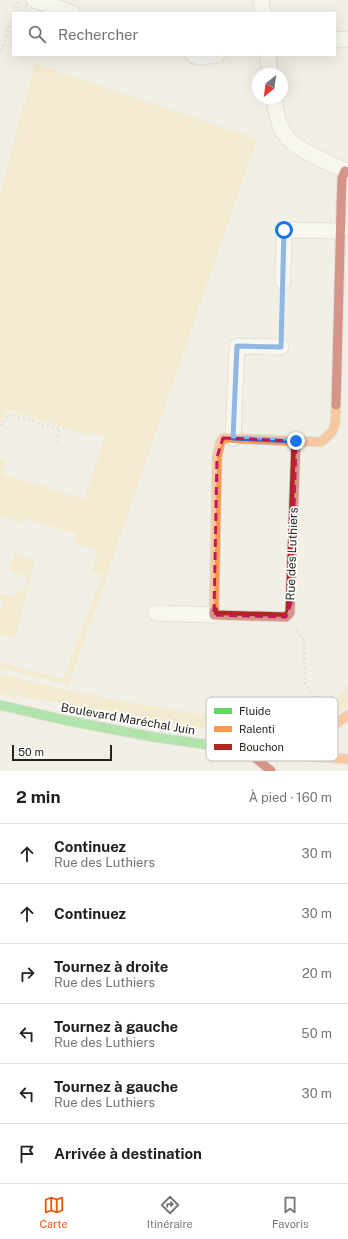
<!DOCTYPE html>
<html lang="fr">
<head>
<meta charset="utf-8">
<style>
	:root { --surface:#fff; --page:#f2f2f2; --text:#202124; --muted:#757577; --line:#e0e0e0; --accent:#ea580c }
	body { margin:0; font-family:"Public Sans",sans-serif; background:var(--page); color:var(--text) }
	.compass { position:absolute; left:252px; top:68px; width:36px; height:36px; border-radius:50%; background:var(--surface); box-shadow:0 4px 16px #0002; rotate:209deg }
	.scale { position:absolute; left:12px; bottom:10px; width:100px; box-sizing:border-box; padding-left:4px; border:2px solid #25241d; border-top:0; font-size:11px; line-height:14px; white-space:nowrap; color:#25241d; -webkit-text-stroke:3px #fff; paint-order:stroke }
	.stop { position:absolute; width:12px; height:12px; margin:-9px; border:3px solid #1a73e8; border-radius:50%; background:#fff }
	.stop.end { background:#1a73e8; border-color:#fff; box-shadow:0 1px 4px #0008 }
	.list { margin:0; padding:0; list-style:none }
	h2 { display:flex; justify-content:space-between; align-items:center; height:52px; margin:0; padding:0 16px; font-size:17px }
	h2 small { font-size:13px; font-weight:400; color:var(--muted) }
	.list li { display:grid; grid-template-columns:26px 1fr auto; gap:12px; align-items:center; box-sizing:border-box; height:60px; padding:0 16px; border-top:1px solid var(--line) }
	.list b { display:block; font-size:15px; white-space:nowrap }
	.list p { margin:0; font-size:13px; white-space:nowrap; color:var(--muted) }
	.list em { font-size:13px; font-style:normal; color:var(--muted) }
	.icon { flex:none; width:22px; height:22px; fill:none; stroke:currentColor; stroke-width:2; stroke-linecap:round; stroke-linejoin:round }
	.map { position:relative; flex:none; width:348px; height:771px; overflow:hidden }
	.search { position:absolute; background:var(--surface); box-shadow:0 4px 16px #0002; left:12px; right:12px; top:12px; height:44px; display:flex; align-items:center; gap:10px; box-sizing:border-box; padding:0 14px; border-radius:0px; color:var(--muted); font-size:15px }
	.sheet { height:412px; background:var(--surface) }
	nav { display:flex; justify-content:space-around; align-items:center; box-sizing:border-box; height:56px; border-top:1px solid var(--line); background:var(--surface); font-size:11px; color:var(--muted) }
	nav a { display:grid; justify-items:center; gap:2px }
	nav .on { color:var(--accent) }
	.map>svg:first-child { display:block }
	.green { fill:#f1e4b4 }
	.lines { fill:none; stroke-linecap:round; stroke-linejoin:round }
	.street-casing { stroke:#d0cec6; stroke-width:17 }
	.fast-casing { stroke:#d0cec6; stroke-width:11 }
	.slow-casing { stroke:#d0cec6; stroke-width:11 }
	.jam-casing { stroke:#d0cec6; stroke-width:11 }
	.path { stroke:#d0cfcb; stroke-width:2.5; stroke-dasharray:2 3; stroke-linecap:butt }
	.street { stroke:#fdfdfb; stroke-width:15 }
	.fast { stroke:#63d668; stroke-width:9 }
	.slow { stroke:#ff974d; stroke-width:9 }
	.jam { stroke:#b3261e; stroke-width:9 }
	.route { stroke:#1a73e8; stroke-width:5 }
	.marked { fill:none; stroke:#c2185b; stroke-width:3; stroke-dasharray:8 5; stroke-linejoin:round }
	.labels { text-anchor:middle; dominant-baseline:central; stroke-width:3.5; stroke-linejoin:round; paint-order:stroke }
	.street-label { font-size:12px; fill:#25241d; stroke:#fff }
	.key { fill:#fff; stroke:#bebdbb; stroke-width:1 }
	.key-label { font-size:11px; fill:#25241d }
</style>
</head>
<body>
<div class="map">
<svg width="348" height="771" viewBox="0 0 348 771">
	<rect width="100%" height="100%" fill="#f2f0e6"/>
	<g class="green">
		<polygon points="35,63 257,139 69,685 0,668 0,663 63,679 102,575 92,572 98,549 75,543 77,534 24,518 22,522 0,516 0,459 6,461 2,474 84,499 105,436 94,432 92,436 7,410 2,422 0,423 0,194"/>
		<polygon points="15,553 35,560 15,638 0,634 0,614 4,601 0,599 0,593 15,597 17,590 24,592 27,576 9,570"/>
		<path d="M0 674C73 693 146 706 221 717 248 721 285 731 311 720L316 728 283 736 256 738 115 712 4 694 0 692Z"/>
		<polygon points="348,685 348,706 322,725 314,713 344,692"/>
	</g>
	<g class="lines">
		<defs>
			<g id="street">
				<polyline points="34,0 72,13"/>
				<polyline points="261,0 263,13"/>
				<polyline points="335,40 348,39"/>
				<polyline points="193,55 199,57 217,55"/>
				<polyline points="268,55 270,74"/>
				<path d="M274 98C276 111 278 126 286 136 298 151 331 164 348 172"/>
				<polyline points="283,281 284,230 340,231"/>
				<polyline points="233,438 237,346 281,347"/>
				<polyline points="156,613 214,615"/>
			</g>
			<polyline id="fast" points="0,705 64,720 153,737 267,753"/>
			<g id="slow">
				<path d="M214 611 217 457 220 443 223 438 321 442C338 429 335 425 336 405"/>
				<path d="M277 749C303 741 327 732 348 715"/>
				<polyline points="267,753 348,759"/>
			</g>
			<g id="jam">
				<polyline points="336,405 341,209 342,178 345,171"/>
				<polyline points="214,611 214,615 286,617 290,613 296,441"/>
				<polyline points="246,750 271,771"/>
			</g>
		</defs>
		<use href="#street" class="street-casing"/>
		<use href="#fast" class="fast-casing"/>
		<use href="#slow" class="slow-casing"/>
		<use href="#jam" class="jam-casing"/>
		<g class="path">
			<polyline points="14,13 19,0"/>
			<polyline points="1,51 13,17"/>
			<polyline points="281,335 282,294"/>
			<polyline points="0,425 4,423 8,414 60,429 56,442"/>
			<polyline points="296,630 304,640 305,679 306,685 323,712"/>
			<polyline points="213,729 216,714"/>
		</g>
		<use href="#street" class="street"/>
		<use href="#fast" class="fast"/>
		<use href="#slow" class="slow"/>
		<use href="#jam" class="jam"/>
	</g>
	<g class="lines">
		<polyline class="route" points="284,230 281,347 237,346 233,438 296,441"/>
	</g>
	<path d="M0 0H348V771H0ZM223 438 296 441 291 603 286 617 214 615 217 457Z" fill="#f2f0e6" fill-opacity=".55" fill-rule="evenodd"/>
	<path class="marked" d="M223 438 296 441 291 603 286 617 214 615 217 457Z"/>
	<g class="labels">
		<g class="street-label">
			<text transform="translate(292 554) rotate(-88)">Rue des Luthiers</text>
			<text transform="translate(128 719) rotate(10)">Boulevard Maréchal Juin</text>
		</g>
	</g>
	<rect x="206" y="697" width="132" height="64" rx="6" class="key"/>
	<rect x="214" y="708" width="18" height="6" fill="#63d668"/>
	<rect x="214" y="726" width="18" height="6" fill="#ff974d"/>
	<rect x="214" y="744" width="18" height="6" fill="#b3261e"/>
	<g class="key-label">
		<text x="239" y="715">Fluide</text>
		<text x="239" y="733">Ralenti</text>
		<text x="239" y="751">Bouchon</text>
	</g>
</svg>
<svg class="compass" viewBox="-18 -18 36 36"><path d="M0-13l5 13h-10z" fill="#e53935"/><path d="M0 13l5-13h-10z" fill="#757577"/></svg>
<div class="scale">50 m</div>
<div class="stop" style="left:284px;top:230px"></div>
<div class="stop end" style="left:296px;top:441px"></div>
<div class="search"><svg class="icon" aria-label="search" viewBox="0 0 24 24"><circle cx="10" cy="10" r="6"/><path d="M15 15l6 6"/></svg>Rechercher</div>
</div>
<section class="sheet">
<h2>2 min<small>À pied · 160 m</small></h2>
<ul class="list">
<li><svg class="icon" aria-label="ahead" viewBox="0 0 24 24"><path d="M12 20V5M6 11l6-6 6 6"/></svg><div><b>Continuez</b><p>Rue des Luthiers</p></div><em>30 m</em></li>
<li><svg class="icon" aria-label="ahead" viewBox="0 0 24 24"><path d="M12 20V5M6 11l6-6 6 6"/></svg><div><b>Continuez</b></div><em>30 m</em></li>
<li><svg class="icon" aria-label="right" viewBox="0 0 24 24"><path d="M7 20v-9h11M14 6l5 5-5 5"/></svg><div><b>Tournez à droite</b><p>Rue des Luthiers</p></div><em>20 m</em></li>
<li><svg class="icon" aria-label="left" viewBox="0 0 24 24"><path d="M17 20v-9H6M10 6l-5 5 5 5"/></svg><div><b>Tournez à gauche</b><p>Rue des Luthiers</p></div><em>50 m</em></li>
<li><svg class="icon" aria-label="left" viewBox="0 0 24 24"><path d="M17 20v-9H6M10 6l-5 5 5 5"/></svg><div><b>Tournez à gauche</b><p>Rue des Luthiers</p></div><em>30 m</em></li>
<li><svg class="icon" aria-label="arrive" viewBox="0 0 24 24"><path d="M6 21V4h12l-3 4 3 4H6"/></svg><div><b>Arrivée à destination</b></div></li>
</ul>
</section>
<nav>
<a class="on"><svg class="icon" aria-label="map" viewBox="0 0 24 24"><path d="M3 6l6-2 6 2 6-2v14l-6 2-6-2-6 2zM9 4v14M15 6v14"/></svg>Carte</a>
<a><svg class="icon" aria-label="directions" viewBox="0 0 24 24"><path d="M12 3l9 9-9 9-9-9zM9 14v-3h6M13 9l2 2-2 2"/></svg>Itinéraire</a>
<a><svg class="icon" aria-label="saved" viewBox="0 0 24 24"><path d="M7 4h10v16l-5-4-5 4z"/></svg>Favoris</a>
</nav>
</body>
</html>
